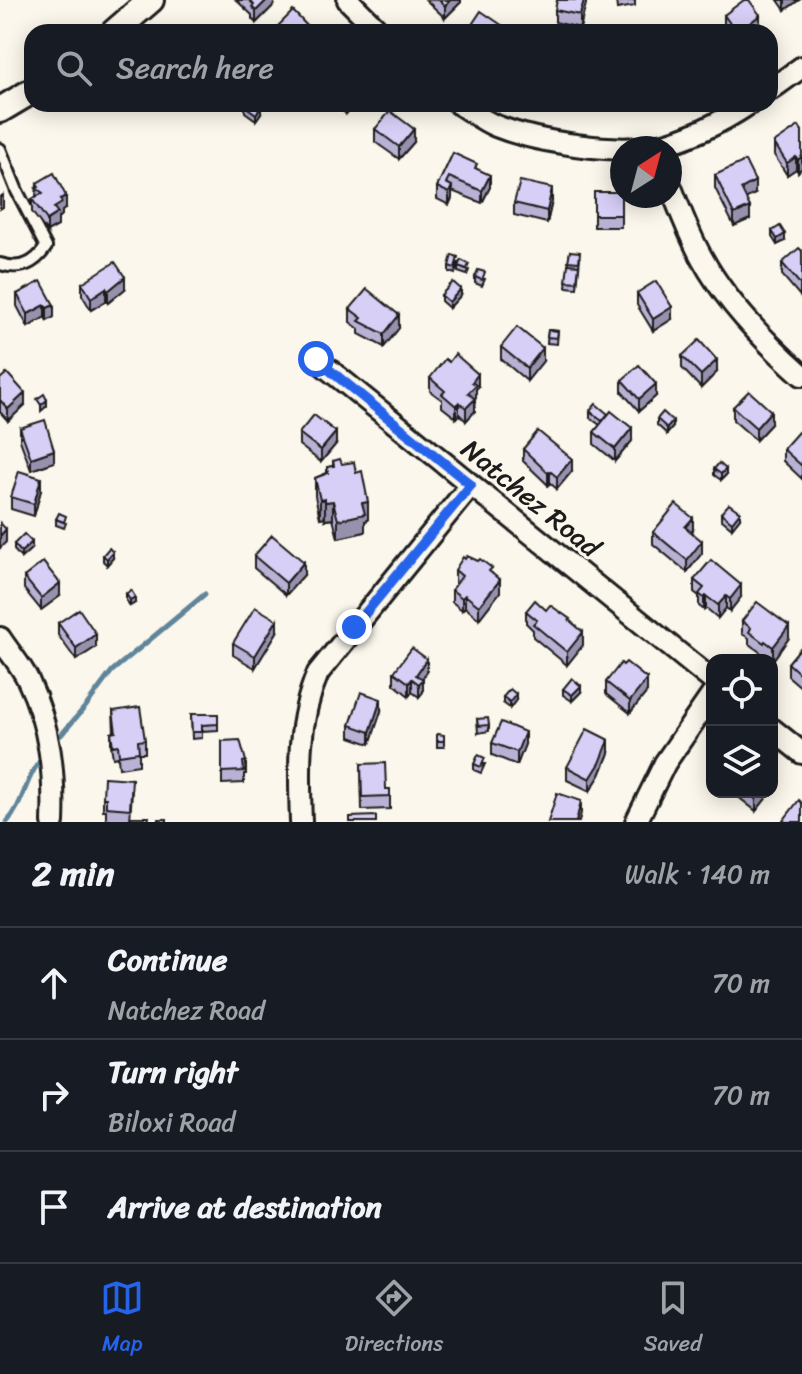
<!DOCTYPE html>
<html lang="en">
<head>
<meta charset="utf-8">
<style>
	:root { --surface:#171b24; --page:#20242c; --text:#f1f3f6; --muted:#9ea1a6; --line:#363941; --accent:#2563eb }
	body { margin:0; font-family:Sriracha,sans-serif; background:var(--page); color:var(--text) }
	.controls { position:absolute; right:24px; bottom:24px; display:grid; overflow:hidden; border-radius:16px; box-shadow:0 4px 20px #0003 }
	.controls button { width:72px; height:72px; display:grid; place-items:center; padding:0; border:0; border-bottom:2px solid var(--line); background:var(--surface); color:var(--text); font:40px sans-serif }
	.compass { position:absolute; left:610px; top:136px; width:72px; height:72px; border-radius:50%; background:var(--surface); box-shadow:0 4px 20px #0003; rotate:36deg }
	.stop { position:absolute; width:24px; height:24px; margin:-18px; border:6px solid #2563eb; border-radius:50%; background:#fff }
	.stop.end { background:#2563eb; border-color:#fff; box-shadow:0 2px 8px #0008 }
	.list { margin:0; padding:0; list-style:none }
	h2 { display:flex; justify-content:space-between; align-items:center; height:104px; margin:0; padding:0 32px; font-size:34px }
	h2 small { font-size:26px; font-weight:400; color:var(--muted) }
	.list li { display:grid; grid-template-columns:52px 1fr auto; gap:24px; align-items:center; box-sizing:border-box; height:112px; padding:0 32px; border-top:2px solid var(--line) }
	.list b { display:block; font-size:30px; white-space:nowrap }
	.list p { margin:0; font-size:26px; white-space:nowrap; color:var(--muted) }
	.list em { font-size:26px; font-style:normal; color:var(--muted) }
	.icon { flex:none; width:44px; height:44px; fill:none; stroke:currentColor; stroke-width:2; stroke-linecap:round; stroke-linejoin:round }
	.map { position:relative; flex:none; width:802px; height:822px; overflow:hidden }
	.search { position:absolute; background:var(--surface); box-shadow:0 4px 20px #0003; left:24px; right:24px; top:24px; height:88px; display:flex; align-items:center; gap:20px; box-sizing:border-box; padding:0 28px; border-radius:24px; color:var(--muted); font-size:30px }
	.sheet { height:440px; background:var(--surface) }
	nav { display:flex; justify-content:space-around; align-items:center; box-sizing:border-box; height:112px; border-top:2px solid var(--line); background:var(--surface); font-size:22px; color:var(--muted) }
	nav a { display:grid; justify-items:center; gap:4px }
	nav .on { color:var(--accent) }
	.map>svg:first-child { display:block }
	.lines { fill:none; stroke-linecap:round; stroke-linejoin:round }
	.stream { stroke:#60859a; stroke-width:5 }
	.service-casing { stroke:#1c1c1c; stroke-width:16 }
	.minor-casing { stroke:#1c1c1c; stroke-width:26 }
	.tertiary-casing { stroke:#1c1c1c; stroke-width:30 }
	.service { stroke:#fbf7ec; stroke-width:10 }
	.minor { stroke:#fbf7ec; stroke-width:20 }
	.tertiary { stroke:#fbf7ec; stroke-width:24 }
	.wall { fill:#bab2d4; stroke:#1c1c1c; stroke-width:2 }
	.shaded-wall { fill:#9791ad; stroke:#1c1c1c; stroke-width:2 }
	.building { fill:#d8cff7; stroke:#1c1c1c; stroke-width:2 }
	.route { stroke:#2563eb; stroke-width:10 }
	.labels { text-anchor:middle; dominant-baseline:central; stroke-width:6; stroke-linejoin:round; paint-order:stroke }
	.street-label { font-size:28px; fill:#1c1c1c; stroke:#fbf7ec }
</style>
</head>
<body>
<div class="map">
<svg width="802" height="822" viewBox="0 0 802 822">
	<rect width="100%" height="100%" fill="#fbf7ec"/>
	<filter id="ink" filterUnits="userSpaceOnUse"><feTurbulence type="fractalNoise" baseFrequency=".0125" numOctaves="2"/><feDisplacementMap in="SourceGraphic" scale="16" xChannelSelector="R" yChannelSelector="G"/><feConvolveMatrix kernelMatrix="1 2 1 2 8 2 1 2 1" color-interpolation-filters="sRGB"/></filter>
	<g filter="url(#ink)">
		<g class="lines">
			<g class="stream">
				<polyline points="61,735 86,706 112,671 205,594"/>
				<path d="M7 822C23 805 25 780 39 762"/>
			</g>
			<defs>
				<path id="service" d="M0 149 17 191 46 247C34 265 20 270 0 264"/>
				<g id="minor">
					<polyline points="348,0 380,32"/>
					<polyline points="770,90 802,67"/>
					<path d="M459 104C471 111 483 121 496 126 536 142 618 155 660 145 690 138 723 121 749 104"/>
					<path d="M670 185C680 210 689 235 702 258 726 302 765 342 802 375"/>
					<polyline points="316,359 712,680"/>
					<path d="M0 638C9 652 21 665 28 680 50 726 55 773 53 822"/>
					<polyline points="772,729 802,753"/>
					<path d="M301 822C299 770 297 721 318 673L471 485"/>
					<polyline points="636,822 665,763 712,695"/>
				</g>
				<g id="tertiary">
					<polyline points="114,32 151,0"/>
					<polyline points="0,110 32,91"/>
				</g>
			</defs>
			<use href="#service" class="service-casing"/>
			<use href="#minor" class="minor-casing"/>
			<use href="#tertiary" class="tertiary-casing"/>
			<use href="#service" class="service"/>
			<use href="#minor" class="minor"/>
			<use href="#tertiary" class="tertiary"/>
		</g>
		<g class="wall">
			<polygon points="236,0 274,0 274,5 256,23 252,19 252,15"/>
			<polygon points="426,0 461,0 461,2 445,18"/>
			<polygon points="586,0 580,28 555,22 555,10"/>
			<polygon points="616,0 635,0 635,6 617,9"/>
			<polygon points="778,0 799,0 785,10"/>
			<polygon points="724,15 760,27 754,32 727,32 724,27"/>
			<polygon points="335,104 356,104 346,114"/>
			<polygon points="245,106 261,113 256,120 245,112"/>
			<polygon points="375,129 414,142 399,159 375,142"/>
			<polygon points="802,131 802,168 798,172 796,169 787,175 774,155 774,143"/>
			<polygon points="453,153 477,169 490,187 482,203 452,191 452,198 449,205 437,199 437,187"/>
			<polygon points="715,175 755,194 746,198 750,219 734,226 715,188"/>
			<polygon points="37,183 66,208 62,211 62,215 58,218 58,226 47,232 32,212 32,199 36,197"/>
			<rect x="594" y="192" width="27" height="35"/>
			<polygon points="552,201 547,223 514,215 514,203"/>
			<polygon points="772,231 785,241 777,245 772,237"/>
			<polygon points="570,251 580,258 577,288 566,287"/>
			<polygon points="802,251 802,294 800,296 782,275 782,263"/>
			<polygon points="458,263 455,274 449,272 449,266"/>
			<polygon points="458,266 469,270 467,275 458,272"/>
			<polygon points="475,277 485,279 482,286 475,283"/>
			<polygon points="82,283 125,289 108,303 106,301 91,310 82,295"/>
			<polygon points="637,293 672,319 653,331 637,305"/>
			<polygon points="17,294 54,305 54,317 47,321 45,317 28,327 17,306"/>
			<polygon points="441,295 461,295 449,308 441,301"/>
			<polygon points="350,309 399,328 384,347 359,334 359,329 350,322"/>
			<polygon points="548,330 558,331 557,344 547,343"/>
			<polygon points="501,347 543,361 527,381 501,359"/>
			<polygon points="682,356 717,372 701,388 682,368"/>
			<polygon points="430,378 478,387 476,389 474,398 475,411 466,421 459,414 456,418 442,407 442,400 430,391"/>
			<polygon points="0,379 25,405 8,421 0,412"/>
			<polygon points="622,380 656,396 639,411 622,392"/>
			<polygon points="733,407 771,424 756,440 733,420"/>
			<polygon points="590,411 632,441 615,461 594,444 594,432 600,425 590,418"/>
			<polygon points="657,419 673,427 667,434 657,425"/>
			<polygon points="20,428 54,462 31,470 20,440"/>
			<polygon points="299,433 336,444 321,462 299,445"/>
			<polygon points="802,436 802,479 783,461 783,449"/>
			<polygon points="523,449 572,471 557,489 550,483 548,485 523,461"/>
			<polygon points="333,461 342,464 368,520 365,521 365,532 338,538 333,519 325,520 325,517 320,518 315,496 315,478 327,473 327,467 333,466"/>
			<polygon points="714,469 726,475 721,480 714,475"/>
			<polygon points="41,490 34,516 11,509 11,497"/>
			<polygon points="721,513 740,518 732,528 721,519"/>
			<polygon points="56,519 66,523 64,528 56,525"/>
			<polygon points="693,530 691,532 702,553 687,572 653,544 653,532"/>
			<polygon points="14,544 32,548 21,558 14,550"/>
			<polygon points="103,555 113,558 107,565 103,561"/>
			<polygon points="254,556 304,575 286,595 254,568"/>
			<polygon points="455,570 492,573 500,592 479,619 465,607 462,610 452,602 452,590 456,584 455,583"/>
			<polygon points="24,577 60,596 41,610 24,589"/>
			<polygon points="694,580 741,597 730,611 726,608 718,618 706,608 704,610 699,606 699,596 694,592"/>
			<polygon points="126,594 135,603 130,606 126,600"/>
			<polygon points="546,610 570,622 583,645 567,665 533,637 533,630 526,623 526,611"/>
			<polygon points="742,621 789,638 773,660 765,654 764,655 749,644 749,638 742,634"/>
			<polygon points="58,623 96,647 76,660 58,635"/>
			<polygon points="277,632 255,668 233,655 233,643"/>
			<polygon points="802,646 802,688 788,676 788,663"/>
			<polygon points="623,665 647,692 630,713 606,694 606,682"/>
			<polygon points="394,672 427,672 422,679 423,692 419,697 412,692 409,696 394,684"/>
			<polygon points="563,689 581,692 572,701 563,695"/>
			<polygon points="503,697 516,700 510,708 503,703"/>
			<polygon points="113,711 145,740 145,753 139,753 139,765 119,768 118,757 113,758 111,745 111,733 114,732"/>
			<polygon points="381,711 370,744 350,737 350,725"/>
			<polygon points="191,714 218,714 218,730 202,731 202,738 192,739"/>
			<polygon points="477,719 489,725 489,731 478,733"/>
			<polygon points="437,734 444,735 444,747 437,747"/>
			<polygon points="222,741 246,761 246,774 244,774 244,783 222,784"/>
			<polygon points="492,743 525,744 517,765 492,755"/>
			<polygon points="609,753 600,775 590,791 567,780 567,767"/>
			<polygon points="361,764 386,789 390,789 390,809 362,810"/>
			<polygon points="474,764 485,764 481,773 474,770"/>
			<polygon points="132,791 130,821 106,820 106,810 103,810 103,798"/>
			<polygon points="732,792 771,792 756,811"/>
		</g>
		<g class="shaded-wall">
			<polygon points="267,0 274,0 274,5 256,23 256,11"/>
			<polygon points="450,0 461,0 461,2 445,18 445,6"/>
			<polygon points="584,0 586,0 586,4 580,28 580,15"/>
			<polygon points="785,0 799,0 785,10"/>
			<polygon points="760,15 760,27 754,32 738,32"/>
			<polygon points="346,104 356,104 346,114"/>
			<polygon points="261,107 261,113 256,120 256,114"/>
			<polygon points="414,129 414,142 399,159 399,147"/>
			<polygon points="802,156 802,168 798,172 798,160"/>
			<polygon points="796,157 796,169 787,175 787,163"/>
			<polygon points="490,175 490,187 482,203 482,191"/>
			<polygon points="755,181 755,194 741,201 741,189"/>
			<polygon points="452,186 452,198 449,205 449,193"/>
			<polygon points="552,188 552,201 547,223 547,211"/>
			<polygon points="3,195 3,207 0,209 0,197"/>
			<polygon points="66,196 66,208 62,211 62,215 58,218 58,226 47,232 47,220 60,199"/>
			<polygon points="750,207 750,219 734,226 734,214"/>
			<polygon points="785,234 785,241 777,245 777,239"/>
			<polygon points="125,277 125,289 108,303 108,291"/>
			<polygon points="802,282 802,294 800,296 800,284"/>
			<polygon points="106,288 106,301 91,310 91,298"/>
			<polygon points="461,289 461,295 449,308 449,302"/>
			<polygon points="45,305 45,317 28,327 28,314"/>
			<polygon points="54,305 54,317 47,321 47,308"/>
			<polygon points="672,307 672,319 653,331 653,319"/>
			<polygon points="399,315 399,328 384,347 384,334"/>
			<polygon points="543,348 543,361 527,381 527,368"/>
			<polygon points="717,360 717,372 701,388 701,375"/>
			<polygon points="478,374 478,387 476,389 476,397 468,406 468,393 472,382"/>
			<polygon points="656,384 656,396 639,411 639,399"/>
			<polygon points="25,393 25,405 8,421 8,409"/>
			<polygon points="475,399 475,411 466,421 466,408"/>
			<polygon points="47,400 47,406 41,411 41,405"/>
			<polygon points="459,402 459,414 456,418 456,406"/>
			<polygon points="771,411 771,424 756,440 756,428"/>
			<polygon points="673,421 673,427 667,434 667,428"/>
			<polygon points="632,428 632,441 615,461 615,449"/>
			<polygon points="336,432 336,444 321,462 321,450"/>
			<polygon points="54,450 54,462 31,470 31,458"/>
			<polygon points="572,459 572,471 557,489 557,477"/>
			<polygon points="726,469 726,475 721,480 721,474"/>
			<polygon points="550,471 550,483 548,485 548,473"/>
			<polygon points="41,478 41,490 34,516 34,504"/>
			<polygon points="325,499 325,517 320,518 320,500"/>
			<polygon points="333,501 333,519 325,520 325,502"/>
			<polygon points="368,502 368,520 365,521 365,532 338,538 338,520 362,503"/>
			<polygon points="740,512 740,518 732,528 732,522"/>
			<polygon points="693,518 693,530 685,539 685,527"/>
			<polygon points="6,529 6,542 0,548 0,536"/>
			<polygon points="702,541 702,553 687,572 687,560"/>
			<polygon points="32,542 32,548 21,558 21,552"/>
			<polygon points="113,552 113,558 107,565 107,559"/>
			<polygon points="304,562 304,575 286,595 286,583"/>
			<polygon points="500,580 500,592 479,619 479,606"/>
			<polygon points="60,583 60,596 41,610 41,598"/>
			<polygon points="741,585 741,597 730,611 730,599"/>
			<polygon points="465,595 465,607 462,610 462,598"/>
			<polygon points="706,596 706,608 704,610 704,598"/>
			<polygon points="726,596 726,608 718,618 718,605"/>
			<polygon points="135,597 135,603 130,606 130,600"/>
			<polygon points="277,620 277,632 255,668 255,656"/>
			<polygon points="789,626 789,638 773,660 773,647"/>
			<polygon points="583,632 583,645 567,665 567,652"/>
			<polygon points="96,634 96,647 76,660 76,648"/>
			<polygon points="427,659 427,672 418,684 416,675"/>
			<polygon points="412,679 412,692 409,696 409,683"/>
			<polygon points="423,679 423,692 419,697 419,684"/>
			<polygon points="647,679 647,692 630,713 630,701"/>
			<polygon points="581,686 581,692 572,701 572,695"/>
			<polygon points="516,694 516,700 510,708 510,702"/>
			<polygon points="381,699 381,711 370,744 370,732"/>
			<polygon points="525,732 525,744 517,765 517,752"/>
			<polygon points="609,740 609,753 600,775 590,791 590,779"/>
			<polygon points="761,792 771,792 756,811 756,799"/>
			<polygon points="581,801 581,813 579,822 576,822"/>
		</g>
		<g class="building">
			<polygon points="249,0 267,0 256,11 252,7 254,5"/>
			<polygon points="439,0 450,0 445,6"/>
			<polygon points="557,0 584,0 580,15 555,10"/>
			<polygon points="617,0 635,0 617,2"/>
			<polygon points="744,0 749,0 760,15 738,32 736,32 724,15"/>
			<polygon points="293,11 311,30 310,32 281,32 277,27"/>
			<polygon points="481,11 506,28 503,32 473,32 469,29"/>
			<polygon points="246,104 257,104 261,107 256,114 245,106"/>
			<polygon points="390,111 414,129 399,147 375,129"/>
			<polygon points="799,126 802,131 802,156 798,160 796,157 787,163 774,143"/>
			<polygon points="453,153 477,164 475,168 490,175 482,191 449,177 446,183 452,186 449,193 437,187"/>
			<polygon points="745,161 755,181 741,189 750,207 734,214 715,175"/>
			<polygon points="54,173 66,196 60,199 62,203 54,208 58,213 47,220 32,199 43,193 36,188 39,187 37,183"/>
			<polygon points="520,181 552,188 547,211 514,203"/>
			<rect x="594" y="192" width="27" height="23"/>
			<polygon points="780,226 785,234 777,239 772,231"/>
			<polygon points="799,248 802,251 802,282 800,284 782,263"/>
			<polygon points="570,251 580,252 579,262 568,261"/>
			<polygon points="452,255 458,257 455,268 449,266"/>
			<polygon points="461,260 469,264 467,269 458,266"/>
			<polygon points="115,262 125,277 108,291 106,288 91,298 82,283"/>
			<polygon points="568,264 579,265 577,282 566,281"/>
			<polygon points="478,270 485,272 482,280 475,277"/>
			<polygon points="41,281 54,305 47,308 45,305 28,314 17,294"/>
			<polygon points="656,281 672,307 653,319 637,293"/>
			<polygon points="453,282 461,289 449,302 441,295"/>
			<polygon points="367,289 399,315 384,334 359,321 362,318 350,309"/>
			<polygon points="517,327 543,348 527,368 501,347"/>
			<polygon points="548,330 558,331 557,338 547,337"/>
			<polygon points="699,340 717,360 701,375 682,356"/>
			<polygon points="455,354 478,374 472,382 476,385 468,393 475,399 466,408 459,402 456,406 442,394 445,391 430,378 445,359 449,362"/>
			<polygon points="639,365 656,384 639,399 622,380"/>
			<polygon points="7,373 25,393 8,409 0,400 0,379"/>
			<polygon points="749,391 771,411 756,428 733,407"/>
			<polygon points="44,394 47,400 41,405 37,399"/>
			<polygon points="596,404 608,414 602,421 590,411"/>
			<polygon points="611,411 632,428 615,449 594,432"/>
			<polygon points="663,412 673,421 667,428 657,419"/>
			<polygon points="314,415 336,432 321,450 299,433"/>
			<polygon points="45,420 54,450 31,458 20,428"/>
			<polygon points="538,431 572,459 557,477 550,471 548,473 523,449"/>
			<polygon points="798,432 802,436 802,466 783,449"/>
			<polygon points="340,459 342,464 354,462 356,473 362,471 368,502 362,503 365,514 338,520 333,501 325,502 325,499 320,500 315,478 328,473 327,467 334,466 333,461"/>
			<polygon points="719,463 726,469 721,474 714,469"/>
			<polygon points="19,471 41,478 34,504 11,497"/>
			<polygon points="676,504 693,518 685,527 702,541 687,560 653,532"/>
			<polygon points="729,504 740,512 732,522 721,513"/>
			<polygon points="59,513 66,516 64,522 56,519"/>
			<polygon points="0,523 6,529 0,536"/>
			<polygon points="24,534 32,542 21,552 14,544"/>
			<polygon points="272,535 304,562 286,583 254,556"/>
			<polygon points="109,548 113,552 107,559 103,555"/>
			<polygon points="467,556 478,561 480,559 492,568 489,571 500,580 479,606 465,595 462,598 452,590 462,576 455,570 463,557 465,559"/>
			<polygon points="711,560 741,585 730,599 726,596 718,605 706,596 704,598 699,594 704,588 694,580"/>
			<polygon points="43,562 60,583 41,598 24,577"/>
			<polygon points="131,590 135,597 130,600 126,594"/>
			<polygon points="535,600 546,610 550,605 570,619 569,620 583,632 567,652 533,624 537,620 526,611"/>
			<polygon points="757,602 789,626 773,647 765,641 764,643 749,632 751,628 742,621"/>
			<polygon points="255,607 277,620 255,656 233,643"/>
			<polygon points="79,609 96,634 76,648 58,623"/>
			<polygon points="802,646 802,676 788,663"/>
			<polygon points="412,648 427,659 416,675 423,679 419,684 412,679 409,683 394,672"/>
			<polygon points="626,662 647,679 630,701 606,682 621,663 623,665"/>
			<polygon points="572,678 581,686 572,695 563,689"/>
			<polygon points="510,689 516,694 510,702 503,697"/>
			<polygon points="361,692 381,699 370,732 350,725"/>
			<polygon points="140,707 145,740 138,741 139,752 119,755 118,745 113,746 111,733 116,732 113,711"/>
			<polygon points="191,714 218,714 218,724 202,725 202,732 192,732"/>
			<polygon points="488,718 489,725 478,726 477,719"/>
			<polygon points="501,722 525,732 517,752 492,743"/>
			<polygon points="587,729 609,740 600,763 590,779 567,767"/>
			<polygon points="437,734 444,735 444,741 437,741"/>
			<polygon points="240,740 246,761 243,762 244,771 222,772 222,741"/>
			<polygon points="478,755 485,758 481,767 474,764"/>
			<polygon points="385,763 386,789 390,789 390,796 362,797 361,764"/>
			<polygon points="104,777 132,779 130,809 106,807 106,798 103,798"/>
			<polygon points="747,792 761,792 756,799"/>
			<polygon points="557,793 581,801 576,822 548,822"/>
			<polygon points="799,800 802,803 802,822 785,822 783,821"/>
			<polygon points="376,816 376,822 350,822 350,817"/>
			<polygon points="131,817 149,817 148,822 130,822"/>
			<rect x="159" y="819" width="8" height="3"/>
		</g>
	</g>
	<g class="lines" filter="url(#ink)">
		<polyline class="route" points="316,359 471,485 354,627"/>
	</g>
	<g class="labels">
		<g class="street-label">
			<text transform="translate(531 498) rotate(39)">Natchez Road</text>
		</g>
	</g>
</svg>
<div class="controls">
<button><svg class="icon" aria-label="locate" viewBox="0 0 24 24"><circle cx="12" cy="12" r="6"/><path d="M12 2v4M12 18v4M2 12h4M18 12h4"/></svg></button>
<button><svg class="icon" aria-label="layers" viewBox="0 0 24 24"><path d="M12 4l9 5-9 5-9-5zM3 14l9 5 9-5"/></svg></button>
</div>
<svg class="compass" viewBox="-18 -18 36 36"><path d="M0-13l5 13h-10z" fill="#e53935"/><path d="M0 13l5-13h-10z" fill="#9ea1a6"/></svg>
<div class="stop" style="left:316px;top:359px"></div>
<div class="stop end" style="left:354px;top:627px"></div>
<div class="search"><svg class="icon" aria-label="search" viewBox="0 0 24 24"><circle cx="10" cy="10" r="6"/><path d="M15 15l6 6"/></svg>Search here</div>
</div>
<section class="sheet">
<h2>2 min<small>Walk · 140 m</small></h2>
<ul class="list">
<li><svg class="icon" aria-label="ahead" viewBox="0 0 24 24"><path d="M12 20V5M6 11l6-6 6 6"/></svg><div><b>Continue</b><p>Natchez Road</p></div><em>70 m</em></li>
<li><svg class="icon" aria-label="right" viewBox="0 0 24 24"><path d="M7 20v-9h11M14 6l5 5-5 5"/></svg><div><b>Turn right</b><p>Biloxi Road</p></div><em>70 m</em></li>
<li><svg class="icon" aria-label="arrive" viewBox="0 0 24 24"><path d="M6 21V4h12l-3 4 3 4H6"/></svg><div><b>Arrive at destination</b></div></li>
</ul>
</section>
<nav>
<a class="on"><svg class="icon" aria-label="map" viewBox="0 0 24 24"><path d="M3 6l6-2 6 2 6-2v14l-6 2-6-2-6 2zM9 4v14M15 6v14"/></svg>Map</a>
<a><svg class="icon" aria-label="directions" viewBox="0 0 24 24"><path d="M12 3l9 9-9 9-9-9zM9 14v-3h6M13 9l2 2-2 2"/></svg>Directions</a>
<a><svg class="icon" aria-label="saved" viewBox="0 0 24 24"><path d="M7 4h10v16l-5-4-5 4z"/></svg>Saved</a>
</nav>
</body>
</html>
